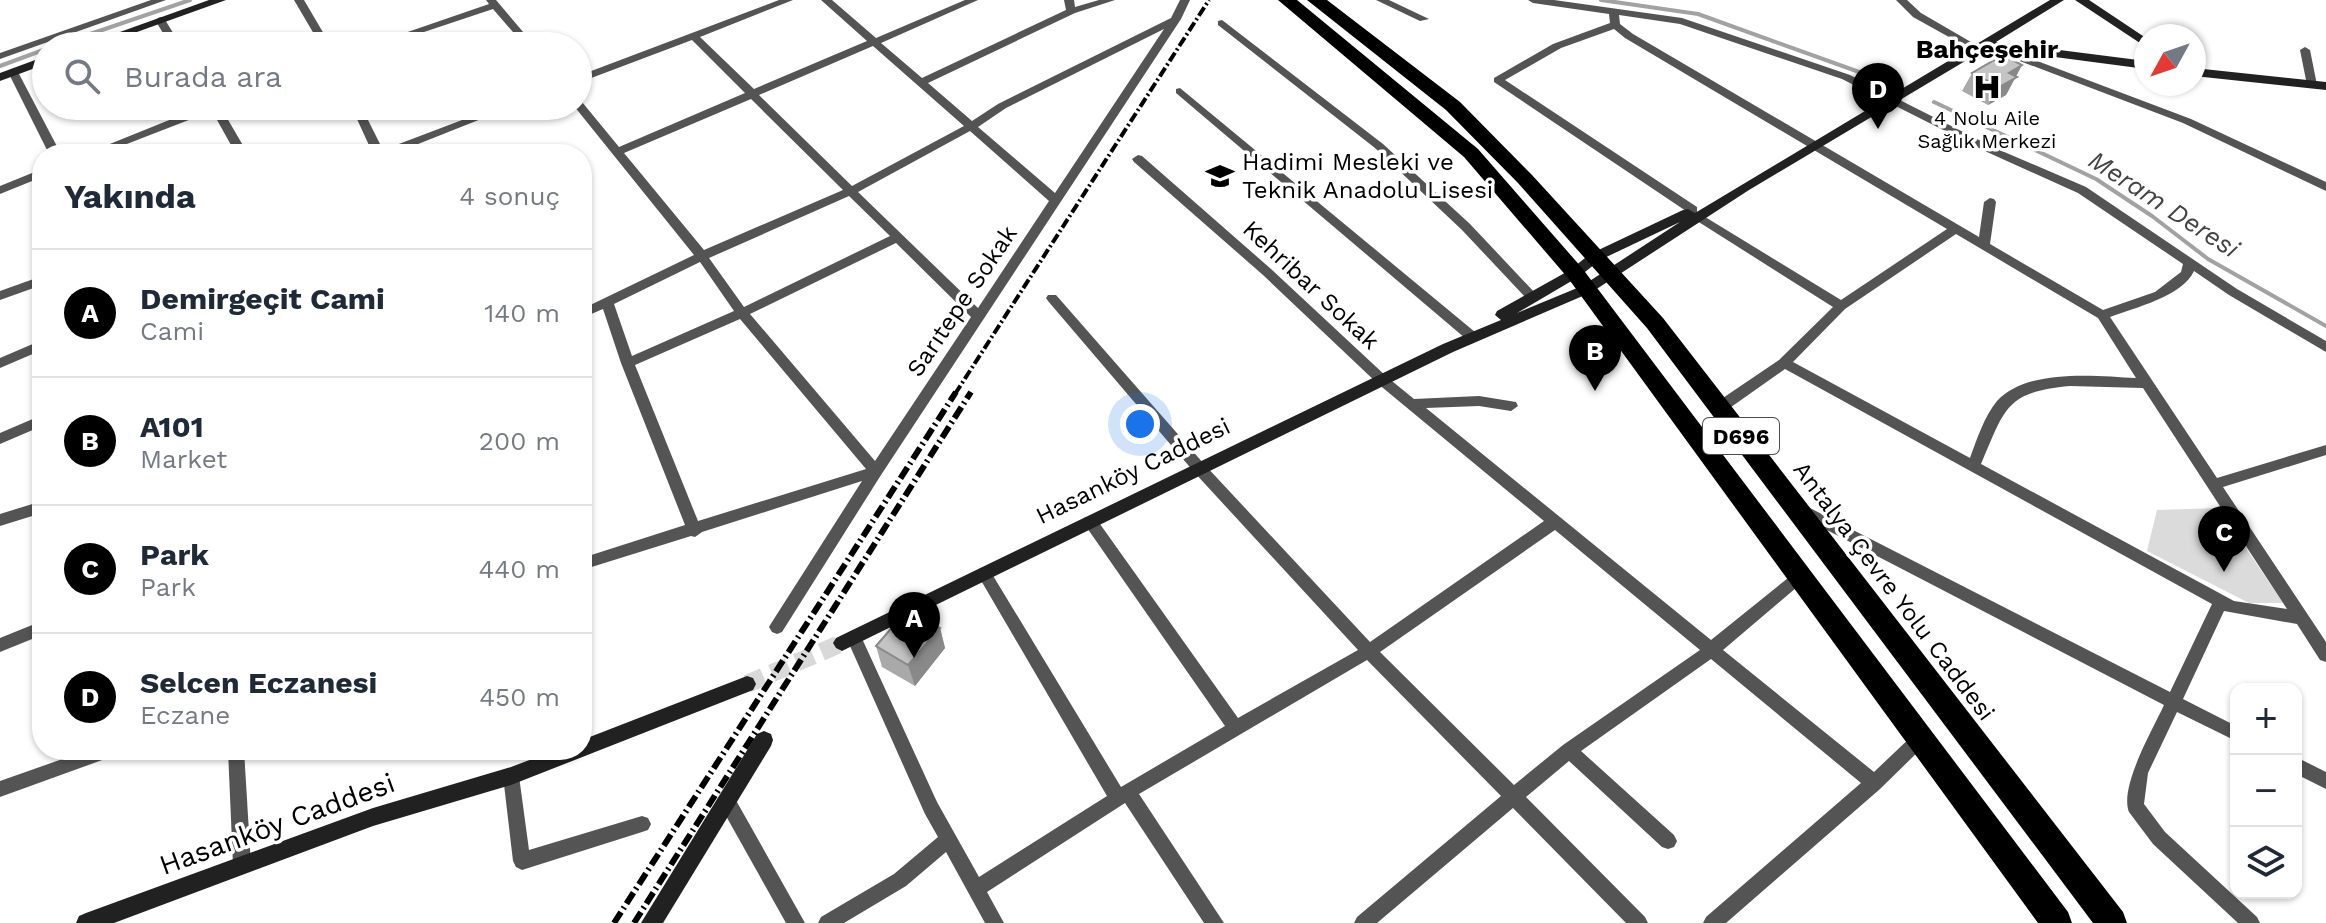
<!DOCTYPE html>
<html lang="tr">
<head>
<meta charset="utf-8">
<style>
	:root { --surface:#fff; --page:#f2f2f3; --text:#1f2937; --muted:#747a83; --line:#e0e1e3; --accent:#000 }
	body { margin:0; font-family:"Work Sans",sans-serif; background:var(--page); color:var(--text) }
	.controls { position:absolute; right:24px; bottom:24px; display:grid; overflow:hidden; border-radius:16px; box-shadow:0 2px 6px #0004 }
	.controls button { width:72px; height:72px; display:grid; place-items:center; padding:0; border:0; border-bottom:2px solid var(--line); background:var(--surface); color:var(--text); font:40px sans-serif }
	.compass { position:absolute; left:2134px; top:24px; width:72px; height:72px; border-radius:50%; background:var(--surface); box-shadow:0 2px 6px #0004; rotate:230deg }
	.you { position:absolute; left:1140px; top:424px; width:28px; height:28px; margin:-20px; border:6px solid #fff; border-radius:50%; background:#1a73e8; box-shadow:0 0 0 12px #1a73e833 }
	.badge { display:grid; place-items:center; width:52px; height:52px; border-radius:50%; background:var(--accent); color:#fff; font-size:26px; font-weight:700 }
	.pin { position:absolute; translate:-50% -66px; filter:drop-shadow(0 2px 4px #0008) }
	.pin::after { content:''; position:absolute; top:42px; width:28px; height:24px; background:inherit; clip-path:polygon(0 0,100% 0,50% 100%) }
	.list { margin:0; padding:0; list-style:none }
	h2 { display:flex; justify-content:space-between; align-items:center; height:104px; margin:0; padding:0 32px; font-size:34px }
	h2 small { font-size:26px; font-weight:400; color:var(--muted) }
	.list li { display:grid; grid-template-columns:52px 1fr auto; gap:24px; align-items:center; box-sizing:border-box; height:128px; padding:0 32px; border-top:2px solid var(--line) }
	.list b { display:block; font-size:30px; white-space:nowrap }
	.list p { margin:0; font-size:26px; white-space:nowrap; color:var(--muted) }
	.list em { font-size:26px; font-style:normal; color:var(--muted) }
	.icon { flex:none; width:44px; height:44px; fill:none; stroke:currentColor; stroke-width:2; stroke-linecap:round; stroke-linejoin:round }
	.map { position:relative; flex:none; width:2326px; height:923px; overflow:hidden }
	.search { position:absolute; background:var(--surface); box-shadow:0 2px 6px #0004; left:32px; top:32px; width:560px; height:88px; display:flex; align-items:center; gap:20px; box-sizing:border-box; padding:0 28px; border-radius:44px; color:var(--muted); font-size:30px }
	.panel { position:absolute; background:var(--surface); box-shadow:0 2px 6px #0004; left:32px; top:144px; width:560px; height:616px; border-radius:32px }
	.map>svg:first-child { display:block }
	.green { fill:#dbdbdb }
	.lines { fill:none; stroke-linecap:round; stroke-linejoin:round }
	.stream { stroke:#a2a2a2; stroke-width:4 }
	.secondary-tunnel { stroke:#d9d9d9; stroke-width:18; stroke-dasharray:18 9; stroke-linecap:butt }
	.street { fill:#545454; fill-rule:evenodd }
	.secondary { fill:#212121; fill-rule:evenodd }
	.highway { fill:#000; fill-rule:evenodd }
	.rail-far1 { stroke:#000; stroke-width:4; stroke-dasharray:10 3 2 3; stroke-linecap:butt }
	.rail { stroke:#000; stroke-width:6; stroke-dasharray:13 4 2 4; stroke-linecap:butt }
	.wall { fill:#a9a9a9 }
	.shaded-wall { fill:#898989 }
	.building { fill:#c4c4c4; stroke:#898989; stroke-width:2 }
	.labels { text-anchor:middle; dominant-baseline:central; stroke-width:7; stroke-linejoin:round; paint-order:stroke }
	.far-poi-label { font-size:20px; fill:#000; stroke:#fff }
	.shield { fill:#fff; stroke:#4c4c4c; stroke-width:2 }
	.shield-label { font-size:22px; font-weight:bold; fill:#000 }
	.poi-label { font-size:24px; fill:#000; stroke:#fff; text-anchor:start }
	.street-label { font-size:24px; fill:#000; stroke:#fff }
	.far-district-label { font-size:26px; font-weight:bold; fill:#000; stroke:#fff }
	.water-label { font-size:26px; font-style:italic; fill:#434343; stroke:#fff }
	.near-street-label { font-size:28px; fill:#000; stroke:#fff }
</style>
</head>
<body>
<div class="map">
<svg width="2326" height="923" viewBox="0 0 2326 923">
	<rect width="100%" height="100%" fill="#fff"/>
	<polygon class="green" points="2219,508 2283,603 2249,603 2147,551 2157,510"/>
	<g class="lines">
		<g class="stream">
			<polyline points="1601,0 1698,14 1887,82"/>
			<polyline points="55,46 190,0"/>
			<polyline points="0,66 46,49"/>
			<polyline points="1934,102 2096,179 2152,216 2208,259 2326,326"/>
		</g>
		<polyline class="secondary-tunnel" points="747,684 842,643"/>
		<g class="street">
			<polygon points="151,0 166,0 0,59 0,53"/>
			<polygon points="294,0 304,0 331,46 321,46"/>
			<polygon points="486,0 496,0 535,46 525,46 493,9 382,46 367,46 489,4"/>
			<path d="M779 0H793L700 37 754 89 867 41 821 0H832L876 38 965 0H978L881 43 922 78 1066 10 1064 0H1074L1075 7 1099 0H1115L1075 13 928 83 972 121 998 104 1171 18 1180 0H1190L1181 19 881 475 782 632 777 634 772 632 769 627 772 622 862 481 702 532 695 537 691 536 582 570V558L685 525 621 363 603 309 582 318V309L694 255 574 106H578V101L582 102 619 147 745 93 692 40 578 83V76ZM1164 29 1055 193 978 127 1006 108ZM873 46 964 126 852 186 759 95ZM751 99 843 190 704 250 624 153ZM970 131 1049 201 978 308 858 192ZM849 196 890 236 744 307 709 258ZM896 243 971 317 875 461 750 314ZM700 262 734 311 632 356 614 304ZM740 319 866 469 698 521 635 365Z"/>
			<polygon points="1376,0 1389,0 1429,19 1420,21"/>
			<path d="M1528 0H1554L1682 18 1850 75 1995 148 2086 187 2237 289 2326 341V352L2229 295 2194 271C2183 296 2134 308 2110 317L2217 478 2326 445V455L2223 487 2326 642V662L2320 660 2297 624 2224 611 2183 699 2236 726V741L2177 712 2148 773 2144 804 2165 832 2257 917 2260 923H2238L2153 844 2129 812C2119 787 2153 729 2164 705L1798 515 1796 511 1798 507H1808L2170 692 2212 604 1785 369 1724 412H1714L1712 408 1714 404 1779 360 1833 307 1694 219V214L1689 213 1494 82V78L1553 44 1610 23 1609 14 1533 3ZM1619 15 1680 24 1842 79 1987 152 2078 193 2183 264 2181 272 2155 292 2103 310 1990 244 1996 202 1994 199 1990 198 1984 202 1979 237 1633 34 1620 24ZM1614 29 1625 38 1947 229 1841 300 1697 212V207L1505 80 1561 48ZM1956 234 2098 318 2136 378C2095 376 2028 368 1997 401 1984 417 1977 439 1970 458L1793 362 1845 309ZM2070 386 2143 388 2287 609 2234 601 1981 464C2005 409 2005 392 2070 386Z"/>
			<polygon points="1896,0 1907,0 1921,13 1983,49 1982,51 1974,51 1913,17"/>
			<polygon points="160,17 164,18 181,46 171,46 155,20"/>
			<polygon points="1222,20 1383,144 1470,224 1536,294 1538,297 1536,300 1528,300 1462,230 1375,148 1218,25 1218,21"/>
			<polygon points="1987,42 2191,119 2326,182 2326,191 2183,123 1983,47 1982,45"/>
			<polygon points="2305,47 2310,50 2317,85 2312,88 2307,85 2300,50"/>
			<polygon points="13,69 18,72 61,154 49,154 8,72"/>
			<polygon points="1180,88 1475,332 1476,335 1475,338 1465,338 1176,93 1176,89"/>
			<polygon points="204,106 220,106 248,154 236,154 212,111 101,154 85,154"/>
			<polygon points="351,106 361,106 383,150 499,106 514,106 393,154 373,154"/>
			<path d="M1138 155 1142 156 1271 269 1387 377 1414 399 1479 396 1516 402 1518 406 1511 411 1479 406 1426 408 1711 640 1793 574 1798 572 1803 574 1806 578 1803 582 1723 650 1874 772 1914 734 1920 731 1926 734 1928 739 1926 744 1880 789 1726 923H1703L1706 917 1861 783 1711 659 1581 751 1674 835 1677 841 1674 847 1668 849 1662 847 1569 761 1526 797 1645 917 1648 923H1626L1513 808 1377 923H1354L1357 917 1501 796 1367 660 1139 794 1224 923H1204L1125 803 987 892 1004 923H985L946 852 906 886 844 923H818L821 917 894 874 938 837 925 814 846 637 849 632 854 630 859 632 937 802 979 877 1107 796 979 577 977 573 979 569 984 567 989 569 1121 787 1225 726 1085 525 1083 521 1085 517H1095L1238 718 1358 650 1194 472 1048 301 1046 298 1048 295H1056L1204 464 1370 642 1544 521 1377 383 1263 275 1134 162 1132 159ZM1555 530 1700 650 1563 745 1514 785 1380 652Z"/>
			<polygon points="42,169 42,177 0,194 0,186"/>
			<polygon points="42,276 42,285 0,300 0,291"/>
			<polygon points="42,340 42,350 0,368 0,358"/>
			<polygon points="42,415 42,426 0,444 0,433"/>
			<polygon points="42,501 42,513 0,526 0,514"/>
			<polygon points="42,621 42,635 0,652 0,638"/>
			<polygon points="88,750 118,750 116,755 0,797 0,781"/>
			<polygon points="228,750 244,750 251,865 248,871 242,874 236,871 233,865"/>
			<polygon points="2296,757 2326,772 2326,789 2296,774"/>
			<polygon points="511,768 517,770 519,776 529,850 642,816 648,818 651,824 648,830 642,832 522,870 516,867 513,861 503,776 505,770"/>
			<polygon points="727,793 733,795 805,923 786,923 721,807 719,801 721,795"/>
		</g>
		<g class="secondary">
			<polygon points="209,0 226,0 98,46 81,46"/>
			<path d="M2050 0H2064L1996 42 2146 61V69L1987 48 1749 190 1592 292 1453 352 848 648 842 651 836 648 833 643 836 638 1443 344 1501 320 1495 315 1497 311 1570 270 1590 254 1683 210 1688 209 1695 213ZM1680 222 1582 286 1517 313 1580 276 1600 260Z"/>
			<polygon points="2075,0 2089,0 2146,38 2146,47"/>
			<polygon points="46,56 46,64 0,81 0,73"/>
			<polygon points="2194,68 2326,82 2326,90 2194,76"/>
			<polygon points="747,676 753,678 756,684 753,690 511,785 373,826 114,923 76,923 79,916 86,913 373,808 511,767 556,750 582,750 582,740"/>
			<polygon points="764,731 771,734 773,740 771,746 663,923 641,923 757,734"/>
		</g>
		<g class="highway">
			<polygon points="1278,0 1297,0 1478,149 1582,268 2068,912 2072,923 2038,923 1568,278 1464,157"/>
			<polygon points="1307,0 1327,0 1460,102 1532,175 1663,318 2123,912 2127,923 2093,923 1647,328 1518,183 1446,110"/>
		</g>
		<polyline class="rail-far1" points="955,394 1209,0"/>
		<g class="rail">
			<polyline points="614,923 956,392"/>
			<polyline points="634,923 971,392"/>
		</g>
	</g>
	<g class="wall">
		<polygon points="2022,65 2006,95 1988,105 1962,91 1972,73"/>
		<polygon points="940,628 945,648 915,686 882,667 876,646"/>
	</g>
	<g class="shaded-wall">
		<polygon points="2022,65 2006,95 1988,105 2009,73"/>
		<polygon points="940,628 945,648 915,686 908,665"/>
	</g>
	<g class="building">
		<polygon points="2003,55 2022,65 2009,73 2017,77 1999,87 1972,73"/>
		<polygon points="907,610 940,628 908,665 876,646"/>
	</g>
	<defs>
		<symbol id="hospital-bare" viewBox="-9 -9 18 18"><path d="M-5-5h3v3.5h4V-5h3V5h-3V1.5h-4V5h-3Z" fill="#000" stroke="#fff" stroke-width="2.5" paint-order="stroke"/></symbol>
		<symbol id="school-bare" viewBox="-9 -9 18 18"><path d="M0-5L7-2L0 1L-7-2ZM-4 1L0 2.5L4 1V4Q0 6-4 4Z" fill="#000" stroke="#fff" stroke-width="2.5" paint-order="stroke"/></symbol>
	</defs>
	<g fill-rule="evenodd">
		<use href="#hospital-bare" x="1967" y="67" width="40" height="40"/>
		<use href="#school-bare" x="1200" y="156" width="40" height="40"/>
	</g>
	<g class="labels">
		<g class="far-poi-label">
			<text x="1987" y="118">4 Nolu Aile<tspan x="1987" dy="23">Sağlık Merkezi</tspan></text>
		</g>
		<rect class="shield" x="1703" y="418" width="76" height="36" rx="6"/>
		<g class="shield-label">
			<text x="1741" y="436">D696</text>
		</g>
		<g class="poi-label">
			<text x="1242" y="162">Hadimi Mesleki ve<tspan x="1242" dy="28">Teknik Anadolu Lisesi</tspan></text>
		</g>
		<g class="street-label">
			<text transform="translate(1311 285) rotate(43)">Kehribar Sokak</text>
			<text transform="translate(962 301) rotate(-56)">Sarıtepe Sokak</text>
			<text transform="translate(1133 471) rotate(-26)">Hasanköy Caddesi</text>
			<text transform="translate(1894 591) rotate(53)">Antalya Çevre Yolu Caddesi</text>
		</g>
		<g class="far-district-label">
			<text x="1987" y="49">Bahçeşehir</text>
		</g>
		<g class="water-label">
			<text transform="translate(2164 204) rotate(33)">Meram Deresi</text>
		</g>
		<g class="near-street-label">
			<text transform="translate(277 824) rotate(-20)">Hasanköy Caddesi</text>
		</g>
	</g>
</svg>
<div class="controls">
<button>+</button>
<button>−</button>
<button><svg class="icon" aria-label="layers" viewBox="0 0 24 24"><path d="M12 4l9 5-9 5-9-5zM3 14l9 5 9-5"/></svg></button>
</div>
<svg class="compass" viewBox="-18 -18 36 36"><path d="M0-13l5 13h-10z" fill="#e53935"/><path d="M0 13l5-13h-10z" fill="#747a83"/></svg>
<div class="you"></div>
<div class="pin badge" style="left:914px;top:658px">A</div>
<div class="pin badge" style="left:1595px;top:391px">B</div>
<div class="pin badge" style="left:2224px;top:572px">C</div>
<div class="pin badge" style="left:1878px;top:129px">D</div>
<div class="search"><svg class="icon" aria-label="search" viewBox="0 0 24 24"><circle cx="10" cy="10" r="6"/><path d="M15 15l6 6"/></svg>Burada ara</div>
<section class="panel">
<h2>Yakında<small>4 sonuç</small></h2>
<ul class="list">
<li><span class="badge">A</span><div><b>Demirgeçit Cami</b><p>Cami</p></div><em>140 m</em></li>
<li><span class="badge">B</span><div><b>A101</b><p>Market</p></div><em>200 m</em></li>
<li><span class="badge">C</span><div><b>Park</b><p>Park</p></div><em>440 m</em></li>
<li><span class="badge">D</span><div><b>Selcen Eczanesi</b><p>Eczane</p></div><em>450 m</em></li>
</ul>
</section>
</div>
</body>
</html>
